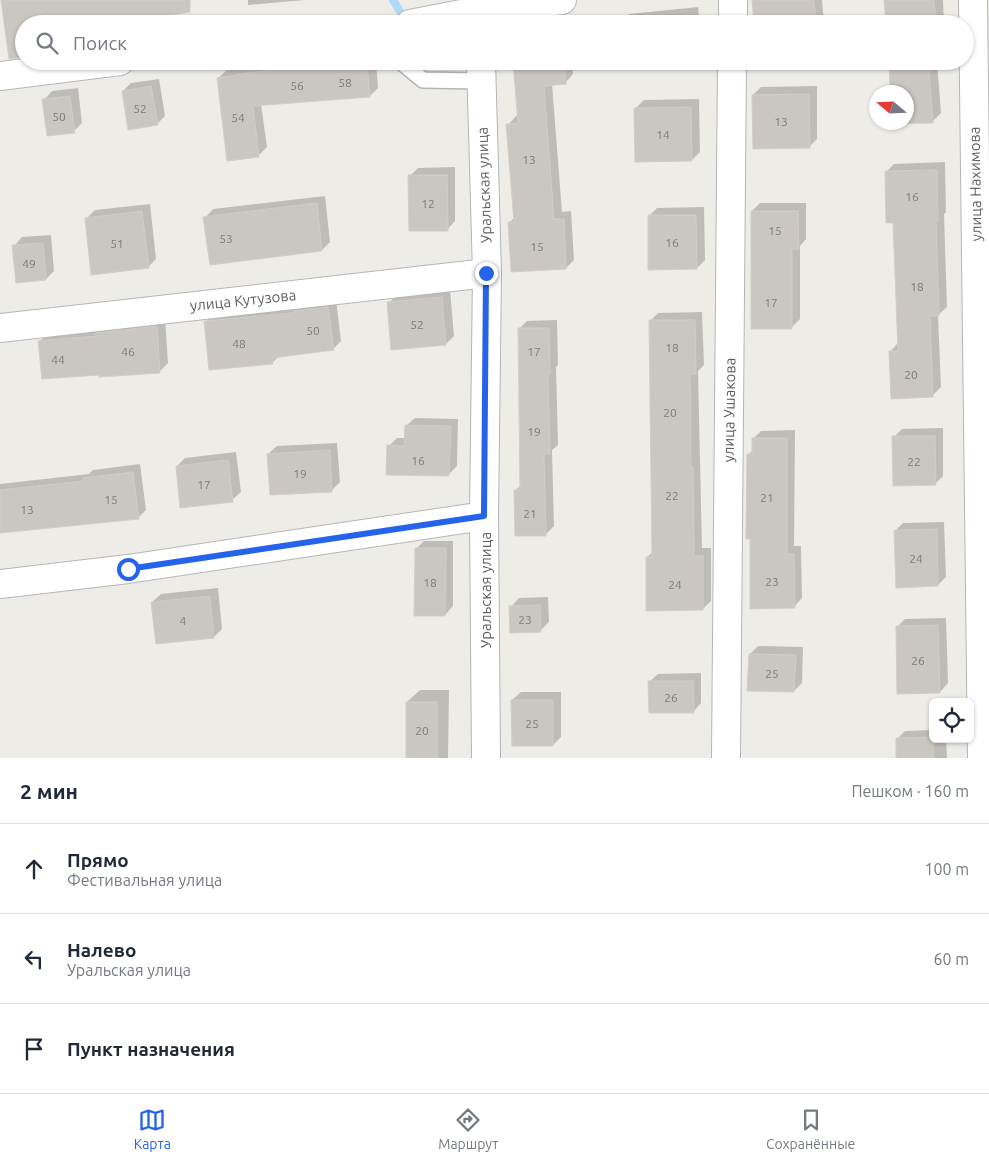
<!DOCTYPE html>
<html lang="ru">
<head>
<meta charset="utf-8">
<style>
	:root { --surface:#fff; --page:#f2f2f3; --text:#1f2937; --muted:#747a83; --line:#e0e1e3; --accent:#2563eb }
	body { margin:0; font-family:Ubuntu,sans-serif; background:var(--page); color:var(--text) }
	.controls { position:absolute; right:15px; bottom:15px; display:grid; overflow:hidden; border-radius:8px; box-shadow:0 1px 4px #0004 }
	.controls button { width:45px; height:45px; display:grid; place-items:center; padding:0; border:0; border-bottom:1px solid var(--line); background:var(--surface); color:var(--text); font:25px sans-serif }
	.compass { position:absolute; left:869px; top:85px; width:45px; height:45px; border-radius:50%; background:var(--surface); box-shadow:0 1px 4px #0004; rotate:289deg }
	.stop { position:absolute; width:15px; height:15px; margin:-11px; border:4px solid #2563eb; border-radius:50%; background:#fff }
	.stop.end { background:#2563eb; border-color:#fff; box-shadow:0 1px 5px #0008 }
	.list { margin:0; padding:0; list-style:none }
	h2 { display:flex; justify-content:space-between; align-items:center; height:65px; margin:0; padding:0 20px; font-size:21px }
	h2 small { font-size:16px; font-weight:400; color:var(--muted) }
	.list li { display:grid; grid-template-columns:32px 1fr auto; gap:15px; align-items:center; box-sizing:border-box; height:90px; padding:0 20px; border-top:1px solid var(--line) }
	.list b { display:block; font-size:19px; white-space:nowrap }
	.list p { margin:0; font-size:16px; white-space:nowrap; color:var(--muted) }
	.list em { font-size:16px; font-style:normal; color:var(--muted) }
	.icon { flex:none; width:28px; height:28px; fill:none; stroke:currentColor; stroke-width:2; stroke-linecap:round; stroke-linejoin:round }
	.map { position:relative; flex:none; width:989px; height:758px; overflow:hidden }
	.search { position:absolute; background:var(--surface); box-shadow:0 1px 4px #0004; left:15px; right:15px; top:15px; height:55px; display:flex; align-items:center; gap:12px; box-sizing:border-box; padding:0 18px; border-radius:28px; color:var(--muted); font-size:19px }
	.sheet { height:335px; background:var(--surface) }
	nav { display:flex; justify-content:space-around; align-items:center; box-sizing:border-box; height:70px; border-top:1px solid var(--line); background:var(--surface); font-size:14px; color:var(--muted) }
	nav a { display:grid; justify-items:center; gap:2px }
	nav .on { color:var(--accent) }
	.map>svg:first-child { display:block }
	.shadow { fill:#0003 }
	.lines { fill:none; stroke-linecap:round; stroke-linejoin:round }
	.stream { stroke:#addaf7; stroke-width:8 }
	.building { fill:#cac7c2; stroke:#d2cdc5 }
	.lane-casing { stroke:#b3b6b9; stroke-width:18 }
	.street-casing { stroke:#b3b6b9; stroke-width:30 }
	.secondary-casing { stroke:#b2b5b9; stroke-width:30 }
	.lane { stroke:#fff; stroke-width:15 }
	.street { stroke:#fff; stroke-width:28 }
	.secondary { stroke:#fff; stroke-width:28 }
	.route { stroke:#2563eb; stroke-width:6 }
	.labels { text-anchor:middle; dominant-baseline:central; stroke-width:4; stroke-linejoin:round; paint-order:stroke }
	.number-label { font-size:12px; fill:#787a7c }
	.street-label { font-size:15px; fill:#5d6164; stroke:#fff }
</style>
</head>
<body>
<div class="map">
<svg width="989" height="758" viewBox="0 0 989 758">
	<rect width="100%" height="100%" fill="#eeece6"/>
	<g class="shadow">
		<polygon points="248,0 305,0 248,5"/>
		<polygon points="753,0 822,0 824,24 755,24"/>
		<polygon points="885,0 943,0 944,24 887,24"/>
		<polygon points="698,7 700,24 621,24 629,14"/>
		<polygon points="293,61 376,61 378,88 370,96 261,104 267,147 259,155 218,78 227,70"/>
		<polygon points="514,61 572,61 573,74 565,83 552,84 562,212 571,211 574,260 566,268 509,223 515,217 508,125 516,116 519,116"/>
		<polygon points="890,61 937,61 941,113 933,121 906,92 889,92 889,87 892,84"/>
		<polygon points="159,79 165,116 157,124 123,91 131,83"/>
		<polygon points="817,86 817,139 809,147 753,95 761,87"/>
		<polygon points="78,88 82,123 74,131 44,100 52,91"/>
		<polygon points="699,99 700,152 692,160 636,108 644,100"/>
		<polygon points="945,162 946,212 944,214 947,307 938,315 941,387 933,395 890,352 898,343 895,221 886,172 894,164"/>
		<polygon points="455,167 455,221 447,230 410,176 418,168"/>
		<polygon points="325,196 330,242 322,250 205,218 213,209"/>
		<polygon points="760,203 806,203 806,239 800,246 800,319 792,327 752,211"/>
		<polygon points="150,204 156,259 148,267 87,218 95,210"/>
		<polygon points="704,207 705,260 697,268 649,216 657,208"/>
		<polygon points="51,235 54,271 46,279 14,246 22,237"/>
		<polygon points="450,290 454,336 446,344 389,303 397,294"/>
		<polygon points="336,299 341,341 333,349 279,356 272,363 206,322 214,313"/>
		<polygon points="702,312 704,365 698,371 702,548 711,548 711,601 703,609 647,557 653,552 650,321 658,313"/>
		<polygon points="165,318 168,363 159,372 40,341 48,333"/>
		<polygon points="557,320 558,365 556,367 558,445 552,450 554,526 545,535 515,491 521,485 519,329 527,321"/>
		<polygon points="415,418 458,419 457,466 449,474 389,446 397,438 406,438 406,426"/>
		<polygon points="943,428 943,476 935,484 894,437 902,429"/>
		<polygon points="795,430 794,546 801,546 802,598 794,607 748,455 753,450 753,439 761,431"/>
		<polygon points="337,443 340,482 332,490 268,454 277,446"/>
		<polygon points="236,452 241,492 232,500 177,466 185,458"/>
		<polygon points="140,464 146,510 138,518 0,532 0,484 89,474 93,470"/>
		<polygon points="944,522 946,577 938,585 895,531 903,523"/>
		<polygon points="424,541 453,541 453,606 445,615 416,549"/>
		<polygon points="218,588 222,629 214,637 157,643 152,602 161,594"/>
		<polygon points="548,597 549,622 541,630 511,607 519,598"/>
		<polygon points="946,618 948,683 940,692 897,627 905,619"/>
		<polygon points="758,646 803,647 802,683 794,691 750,654"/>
		<polygon points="701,673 701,703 693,712 649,682 658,674"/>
		<polygon points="420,690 449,690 448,758 407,758 407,702"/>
		<polygon points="521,692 561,692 561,737 553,745 512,700"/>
		<polygon points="933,730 933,739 946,739 947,758 898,758 897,739 905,731"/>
	</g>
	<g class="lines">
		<polyline class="stream" points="393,0 401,13"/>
	</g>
	<g class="building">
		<polygon points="1,0 190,0 190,12 111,24 24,24 24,57 9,59"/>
		<polygon points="752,0 814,0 816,24 754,24"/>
		<polygon points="884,0 934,0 936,24 886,24"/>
		<polygon points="513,61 564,61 566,84 544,86 554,219 564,219 566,269 511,272 508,222 514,222 506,124 518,123"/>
		<polygon points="889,61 928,61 933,123 890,124 906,122 906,92 888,92 888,86 890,86"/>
		<polygon points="367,62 370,97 253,106 259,157 227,161 217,78 270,70"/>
		<polygon points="151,86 158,125 128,130 122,91"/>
		<polygon points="809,94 810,148 753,149 752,95"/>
		<polygon points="70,96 75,133 47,136 42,99"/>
		<polygon points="691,107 692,161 635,162 634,108"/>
		<polygon points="937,170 938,221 936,221 939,316 930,316 933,397 891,399 889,351 898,351 893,223 886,223 885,171"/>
		<polygon points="408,175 447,175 448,231 409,231"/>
		<polygon points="317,203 322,251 210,265 203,217"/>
		<polygon points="142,211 149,268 91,275 85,218"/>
		<polygon points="751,211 798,211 799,249 792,249 792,329 751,329"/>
		<polygon points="648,215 696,215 697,269 648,270"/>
		<polygon points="43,243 46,280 16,283 12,245"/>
		<polygon points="442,297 446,345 391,350 387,302"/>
		<polygon points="328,307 334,350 272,358 273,364 209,370 204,321 293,313 293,311"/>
		<polygon points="649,320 695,320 696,374 690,374 691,467 693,467 694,556 703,556 703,610 646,611 646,557 652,557"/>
		<polygon points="157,326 160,373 99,377 99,375 42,379 38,341 96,336 96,333"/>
		<polygon points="518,328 549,328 550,374 548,374 550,454 544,454 546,536 515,536 514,490 520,490"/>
		<polygon points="405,425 451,426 449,476 386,475 387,445 404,446"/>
		<polygon points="892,436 935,436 936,485 893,486"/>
		<polygon points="752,438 787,438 787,554 794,554 795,608 750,609 750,539 746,539 747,454 752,454"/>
		<polygon points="330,450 332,492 270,495 267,454"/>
		<polygon points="228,460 233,502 180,508 176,466"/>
		<polygon points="133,472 139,519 0,533 0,490 84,481 83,478"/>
		<polygon points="937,529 938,586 896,588 894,530"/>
		<polygon points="415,548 446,548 445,616 414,616"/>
		<polygon points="210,596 214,638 156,644 151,602"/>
		<polygon points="540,605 541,632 510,633 509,606"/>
		<polygon points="938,625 940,693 897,694 896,626"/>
		<polygon points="749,654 796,655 794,692 747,691"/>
		<polygon points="648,681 693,681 694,713 649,713"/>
		<polygon points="511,700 553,700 553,746 512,746"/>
		<rect x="406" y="702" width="31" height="56"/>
		<polygon points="933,737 933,758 896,758 896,738"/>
	</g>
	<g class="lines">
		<defs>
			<polyline id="lane" points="400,61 423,80 480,81"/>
			<g id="street">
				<polyline points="973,0 982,758"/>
				<polyline points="410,24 482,10 562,0"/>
				<polyline points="733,24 733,0"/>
				<polyline points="0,76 120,61"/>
				<polyline points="0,328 487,273"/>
				<polyline points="0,584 128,569 484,516"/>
				<polyline points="726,758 732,61"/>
			</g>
			<g id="secondary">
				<polyline points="482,24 482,0"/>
				<polyline points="481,61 487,273 484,516 486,758"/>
			</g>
		</defs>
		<use href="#lane" class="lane-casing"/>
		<use href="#street" class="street-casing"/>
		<use href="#secondary" class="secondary-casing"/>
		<use href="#lane" class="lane"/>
		<use href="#street" class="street"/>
		<use href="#secondary" class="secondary"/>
	</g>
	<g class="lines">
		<polyline class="route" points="128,569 484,516 486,273"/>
	</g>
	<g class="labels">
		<g class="number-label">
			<text x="345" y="82">58</text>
			<text x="297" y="85">56</text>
			<text x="140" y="108">52</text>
			<text x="59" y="116">50</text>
			<text x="238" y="117">54</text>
			<text x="781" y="121">13</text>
			<text x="663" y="134">14</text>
			<text x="529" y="159">13</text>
			<text x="912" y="196">16</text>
			<text x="428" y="203">12</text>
			<text x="775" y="230">15</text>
			<text x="226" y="238">53</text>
			<text x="672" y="242">16</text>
			<text x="117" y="243">51</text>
			<text x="537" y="246">15</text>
			<text x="29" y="263">49</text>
			<text x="917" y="286">18</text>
			<text x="771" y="302">17</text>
			<text x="417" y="324">52</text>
			<text x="313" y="330">50</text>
			<text x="239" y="343">48</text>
			<text x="672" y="347">18</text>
			<text x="128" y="351">46</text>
			<text x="534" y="351">17</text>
			<text x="58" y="359">44</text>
			<text x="911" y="374">20</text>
			<text x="670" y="412">20</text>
			<text x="534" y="431">19</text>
			<text x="418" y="460">16</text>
			<text x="914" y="461">22</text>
			<text x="300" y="473">19</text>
			<text x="204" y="484">17</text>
			<text x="672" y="495">22</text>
			<text x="767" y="497">21</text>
			<text x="111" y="499">15</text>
			<text x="27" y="509">13</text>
			<text x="530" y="513">21</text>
			<text x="916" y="558">24</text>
			<text x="772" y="581">23</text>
			<text x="430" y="582">18</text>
			<text x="675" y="584">24</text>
			<text x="525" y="619">23</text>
			<text x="183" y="620">4</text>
			<text x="918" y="660">26</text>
			<text x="772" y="673">25</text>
			<text x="671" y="697">26</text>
			<text x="532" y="723">25</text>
			<text x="422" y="730">20</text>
		</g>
		<g class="street-label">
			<text transform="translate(975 184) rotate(-91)">улица Нахимова</text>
			<text transform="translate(484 185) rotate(-92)">Уральская улица</text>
			<text transform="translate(243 300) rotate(-6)">улица Кутузова</text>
			<text transform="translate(729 410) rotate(-89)">улица Ушакова</text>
			<text transform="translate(485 590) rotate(-90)">Уральская улица</text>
		</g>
	</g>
</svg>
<div class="controls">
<button><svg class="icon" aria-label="locate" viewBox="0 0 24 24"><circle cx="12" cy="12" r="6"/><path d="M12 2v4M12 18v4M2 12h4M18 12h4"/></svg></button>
</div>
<svg class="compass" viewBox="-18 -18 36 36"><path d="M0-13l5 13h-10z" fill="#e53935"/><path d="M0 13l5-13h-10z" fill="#747a83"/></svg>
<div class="stop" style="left:128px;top:569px"></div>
<div class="stop end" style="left:486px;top:273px"></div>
<div class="search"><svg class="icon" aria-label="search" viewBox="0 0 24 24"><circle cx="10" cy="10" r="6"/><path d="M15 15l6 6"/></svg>Поиск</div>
</div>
<section class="sheet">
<h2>2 мин<small>Пешком · 160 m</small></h2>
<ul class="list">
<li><svg class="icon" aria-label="ahead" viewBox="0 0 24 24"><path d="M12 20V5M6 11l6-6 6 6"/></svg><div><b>Прямо</b><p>Фестивальная улица</p></div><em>100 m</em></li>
<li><svg class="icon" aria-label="left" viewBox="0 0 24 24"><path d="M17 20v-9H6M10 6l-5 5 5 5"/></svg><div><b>Налево</b><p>Уральская улица</p></div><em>60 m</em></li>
<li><svg class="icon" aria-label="arrive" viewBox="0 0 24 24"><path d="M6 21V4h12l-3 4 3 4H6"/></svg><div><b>Пункт назначения</b></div></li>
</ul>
</section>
<nav>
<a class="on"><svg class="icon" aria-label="map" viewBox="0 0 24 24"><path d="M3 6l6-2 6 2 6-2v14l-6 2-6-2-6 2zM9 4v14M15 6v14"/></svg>Карта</a>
<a><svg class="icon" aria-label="directions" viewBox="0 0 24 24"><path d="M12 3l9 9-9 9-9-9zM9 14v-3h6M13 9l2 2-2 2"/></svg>Маршрут</a>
<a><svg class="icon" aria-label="saved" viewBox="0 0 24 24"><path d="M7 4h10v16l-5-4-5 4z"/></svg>Сохранённые</a>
</nav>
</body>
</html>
